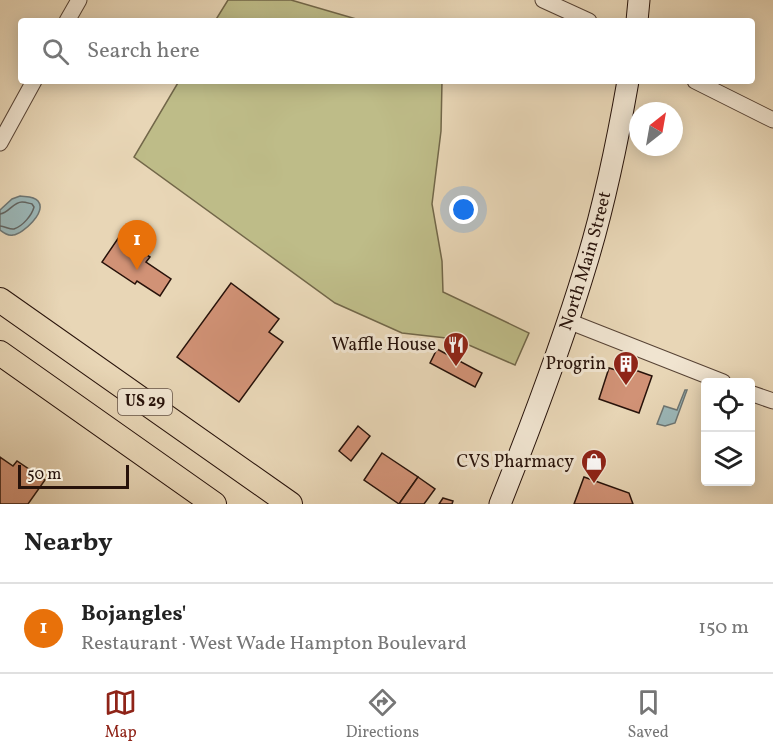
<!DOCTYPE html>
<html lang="en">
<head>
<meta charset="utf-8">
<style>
	:root { --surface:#fff; --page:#f2f2f2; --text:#222; --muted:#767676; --line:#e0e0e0; --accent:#8f2418 }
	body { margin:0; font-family:Vollkorn,serif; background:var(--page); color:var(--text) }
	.controls { position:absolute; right:18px; bottom:18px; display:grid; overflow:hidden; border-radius:6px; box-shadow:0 3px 15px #0003 }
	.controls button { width:54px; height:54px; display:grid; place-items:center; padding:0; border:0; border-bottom:2px solid var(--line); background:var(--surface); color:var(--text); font:30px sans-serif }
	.compass { position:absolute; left:629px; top:102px; width:54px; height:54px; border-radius:50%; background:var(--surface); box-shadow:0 3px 15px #0003; rotate:31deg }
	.scale { position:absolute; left:18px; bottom:15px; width:111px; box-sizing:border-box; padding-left:6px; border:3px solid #27120a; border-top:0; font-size:16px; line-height:21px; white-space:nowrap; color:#27120a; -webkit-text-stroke:4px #f0e4d0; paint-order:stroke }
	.you { position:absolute; left:464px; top:210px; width:21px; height:21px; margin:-15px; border:4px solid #fff; border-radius:50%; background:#1a73e8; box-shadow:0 0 0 9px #1a73e833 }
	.badge { display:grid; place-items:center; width:39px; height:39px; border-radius:50%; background:var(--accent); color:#fff; font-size:20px; font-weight:700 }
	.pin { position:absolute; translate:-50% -50px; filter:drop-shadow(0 2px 3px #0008) }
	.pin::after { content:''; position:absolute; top:32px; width:21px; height:18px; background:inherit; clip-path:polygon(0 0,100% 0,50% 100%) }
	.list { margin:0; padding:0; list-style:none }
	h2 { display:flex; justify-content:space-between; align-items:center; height:78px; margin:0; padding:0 24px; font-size:26px }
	h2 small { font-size:20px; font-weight:400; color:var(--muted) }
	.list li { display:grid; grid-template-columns:39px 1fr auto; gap:18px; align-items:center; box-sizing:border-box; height:90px; padding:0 24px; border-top:2px solid var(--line) }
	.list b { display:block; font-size:22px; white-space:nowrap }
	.list p { margin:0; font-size:20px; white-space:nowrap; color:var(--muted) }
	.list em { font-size:20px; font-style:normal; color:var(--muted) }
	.icon { flex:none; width:33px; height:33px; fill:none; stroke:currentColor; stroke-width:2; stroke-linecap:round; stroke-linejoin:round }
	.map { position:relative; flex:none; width:773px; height:504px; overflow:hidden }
	.search { position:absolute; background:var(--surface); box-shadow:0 3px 15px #0003; left:18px; right:18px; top:18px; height:66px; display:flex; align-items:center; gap:15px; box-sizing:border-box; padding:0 21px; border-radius:6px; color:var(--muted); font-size:22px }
	.sheet { height:168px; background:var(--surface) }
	nav { display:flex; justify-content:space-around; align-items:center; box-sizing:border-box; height:84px; border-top:2px solid var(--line); background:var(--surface); font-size:16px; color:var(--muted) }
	nav a { display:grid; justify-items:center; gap:3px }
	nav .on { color:var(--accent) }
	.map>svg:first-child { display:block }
	.green { fill:#bebc88; stroke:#726749; stroke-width:1.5 }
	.water { fill:#9bb7b8; stroke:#6d7572; stroke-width:1.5 }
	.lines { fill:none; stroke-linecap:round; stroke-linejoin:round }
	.shore { stroke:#616461; stroke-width:1.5 }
	.building { fill:#d19276; stroke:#27120a; stroke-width:1.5 }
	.minor-casing { stroke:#574335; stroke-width:17 }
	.secondary-casing { stroke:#27120a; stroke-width:23 }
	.primary-casing { stroke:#27120a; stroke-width:26 }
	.minor { stroke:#f0e4d0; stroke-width:15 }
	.secondary { stroke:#f0e4d0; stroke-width:21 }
	.primary { stroke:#e8d6b6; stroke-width:24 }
	.labels { text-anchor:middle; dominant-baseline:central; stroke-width:6; stroke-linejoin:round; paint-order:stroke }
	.shield { fill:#f0e4d0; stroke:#635145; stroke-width:1.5 }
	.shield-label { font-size:16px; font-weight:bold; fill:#27120a }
	.street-label { font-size:18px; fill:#27120a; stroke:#f0e4d0 }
	.poi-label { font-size:18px; fill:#27120a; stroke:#f0e4d0; text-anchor:end }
</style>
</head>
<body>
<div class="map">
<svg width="773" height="504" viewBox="0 0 773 504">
	<rect width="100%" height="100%" fill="#e8d6b6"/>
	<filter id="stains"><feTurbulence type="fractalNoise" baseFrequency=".00333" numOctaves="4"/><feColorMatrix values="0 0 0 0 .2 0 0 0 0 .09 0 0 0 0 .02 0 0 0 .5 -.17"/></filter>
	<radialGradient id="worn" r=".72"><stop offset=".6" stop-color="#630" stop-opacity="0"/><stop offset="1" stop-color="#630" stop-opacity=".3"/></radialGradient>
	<g class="green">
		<polygon points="228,0 291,0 363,21 215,21"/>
		<polygon points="179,81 442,81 441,131 432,204 442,261 443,292 529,333 515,365 455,339 402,333 335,303 134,157"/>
	</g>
	<g class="water">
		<path d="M20 196C25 197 34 196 38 201 47 212 23 234 13 235 8 236 4 233 0 230V210L12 199Z"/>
		<polygon points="685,390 687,390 675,423 665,426 657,424 664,406 677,410"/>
	</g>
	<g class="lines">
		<path class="shore" d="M0 214C9 213 13 202 22 202 25 202 28 203 32 204L34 207C32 215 23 226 14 229 10 230 5 226 0 226"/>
	</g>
	<g class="building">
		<polygon points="119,237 150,257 146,262 171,279 160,296 137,281 135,284 102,262"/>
		<polygon points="231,283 279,319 269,332 283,342 239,402 177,357"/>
		<polygon points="437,349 482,373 475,387 430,363"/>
		<polygon points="618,364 652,376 639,413 599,399 609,368 616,370"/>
		<polygon points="358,426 370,436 351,461 339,451"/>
		<polygon points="382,453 418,477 399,504 364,480"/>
		<polygon points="0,457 13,466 17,461 45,480 28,504 0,504"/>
		<polygon points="418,477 435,489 424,504 399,504"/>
		<polygon points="584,477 629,493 633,504 574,504"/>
		<polygon points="443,498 453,501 452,504 439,504"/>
	</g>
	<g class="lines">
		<defs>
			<g id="minor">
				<polyline points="543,0 589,21"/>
				<polyline points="67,21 79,0"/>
				<polyline points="695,81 773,120"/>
				<polyline points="0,143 34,81"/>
				<polyline points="568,321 723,382"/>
				<polyline points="750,393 773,401"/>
			</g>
			<g id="secondary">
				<polyline points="637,21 639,0"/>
				<path id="s1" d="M500 504C531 426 561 348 585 268 604 207 617 144 628 81"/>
			</g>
			<g id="primary">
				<polyline points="0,300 290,504"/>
				<polyline points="0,353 214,504"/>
			</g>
		</defs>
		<use href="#minor" class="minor-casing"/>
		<use href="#secondary" class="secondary-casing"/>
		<use href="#primary" class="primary-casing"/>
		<use href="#minor" class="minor"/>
		<use href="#secondary" class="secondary"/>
		<use href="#primary" class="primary"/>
	</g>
	<defs>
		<symbol id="restaurant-pin" viewBox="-11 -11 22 30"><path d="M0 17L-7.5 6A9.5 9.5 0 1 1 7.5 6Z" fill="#8f2418" stroke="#f0e4d0"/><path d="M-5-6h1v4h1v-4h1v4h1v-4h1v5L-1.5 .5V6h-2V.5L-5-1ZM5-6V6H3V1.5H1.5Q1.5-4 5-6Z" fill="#fff"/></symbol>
		<symbol id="building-pin" viewBox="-11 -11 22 30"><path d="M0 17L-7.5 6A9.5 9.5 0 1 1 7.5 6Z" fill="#8f2418" stroke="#f0e4d0"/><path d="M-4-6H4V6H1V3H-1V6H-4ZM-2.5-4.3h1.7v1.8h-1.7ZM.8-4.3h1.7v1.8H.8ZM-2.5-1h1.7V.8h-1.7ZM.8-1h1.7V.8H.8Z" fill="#fff"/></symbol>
		<symbol id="shop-pin" viewBox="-11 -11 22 30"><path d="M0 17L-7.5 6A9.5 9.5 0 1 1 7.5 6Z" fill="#8f2418" stroke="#f0e4d0"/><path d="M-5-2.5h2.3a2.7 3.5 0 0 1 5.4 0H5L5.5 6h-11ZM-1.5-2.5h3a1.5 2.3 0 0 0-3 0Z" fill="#fff"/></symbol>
	</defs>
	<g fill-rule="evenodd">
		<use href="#restaurant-pin" x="441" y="330" width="30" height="40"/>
		<use href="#building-pin" x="611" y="349" width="30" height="40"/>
		<use href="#shop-pin" x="579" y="447" width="30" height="40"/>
	</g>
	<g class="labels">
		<rect class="shield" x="118" y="389" width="54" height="26" rx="4.5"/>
		<g class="shield-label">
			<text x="145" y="402">US 29</text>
		</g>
		<g class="street-label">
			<text stroke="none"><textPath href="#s1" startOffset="258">North Main Street</textPath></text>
		</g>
		<g class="poi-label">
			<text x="436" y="345">Waffle House</text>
			<text x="606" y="364">Progrin</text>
			<text x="574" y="462">CVS Pharmacy</text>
		</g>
	</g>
	<rect width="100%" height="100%" filter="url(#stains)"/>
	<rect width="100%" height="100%" fill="url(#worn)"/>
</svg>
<div class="controls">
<button><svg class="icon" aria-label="locate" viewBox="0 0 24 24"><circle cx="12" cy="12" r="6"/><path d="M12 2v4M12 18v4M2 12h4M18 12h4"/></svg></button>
<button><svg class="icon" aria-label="layers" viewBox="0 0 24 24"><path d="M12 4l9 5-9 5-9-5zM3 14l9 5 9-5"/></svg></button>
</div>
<svg class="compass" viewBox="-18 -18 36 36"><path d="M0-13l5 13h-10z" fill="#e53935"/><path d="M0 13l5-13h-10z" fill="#767676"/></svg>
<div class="scale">50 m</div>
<div class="you"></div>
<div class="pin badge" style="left:137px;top:270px;background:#e8710a">1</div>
<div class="search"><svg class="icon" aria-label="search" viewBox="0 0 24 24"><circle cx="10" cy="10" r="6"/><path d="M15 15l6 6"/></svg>Search here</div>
</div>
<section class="sheet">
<h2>Nearby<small></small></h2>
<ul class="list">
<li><span class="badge" style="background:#e8710a">1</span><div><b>Bojangles'</b><p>Restaurant · West Wade Hampton Boulevard</p></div><em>150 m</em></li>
</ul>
</section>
<nav>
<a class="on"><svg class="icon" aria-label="map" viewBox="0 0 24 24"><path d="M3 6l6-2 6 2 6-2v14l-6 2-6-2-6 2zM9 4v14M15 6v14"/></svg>Map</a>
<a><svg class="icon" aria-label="directions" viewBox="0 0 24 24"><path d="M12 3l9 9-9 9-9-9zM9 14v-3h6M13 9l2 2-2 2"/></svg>Directions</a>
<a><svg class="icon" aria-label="saved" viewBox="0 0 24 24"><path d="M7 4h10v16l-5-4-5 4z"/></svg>Saved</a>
</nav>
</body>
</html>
